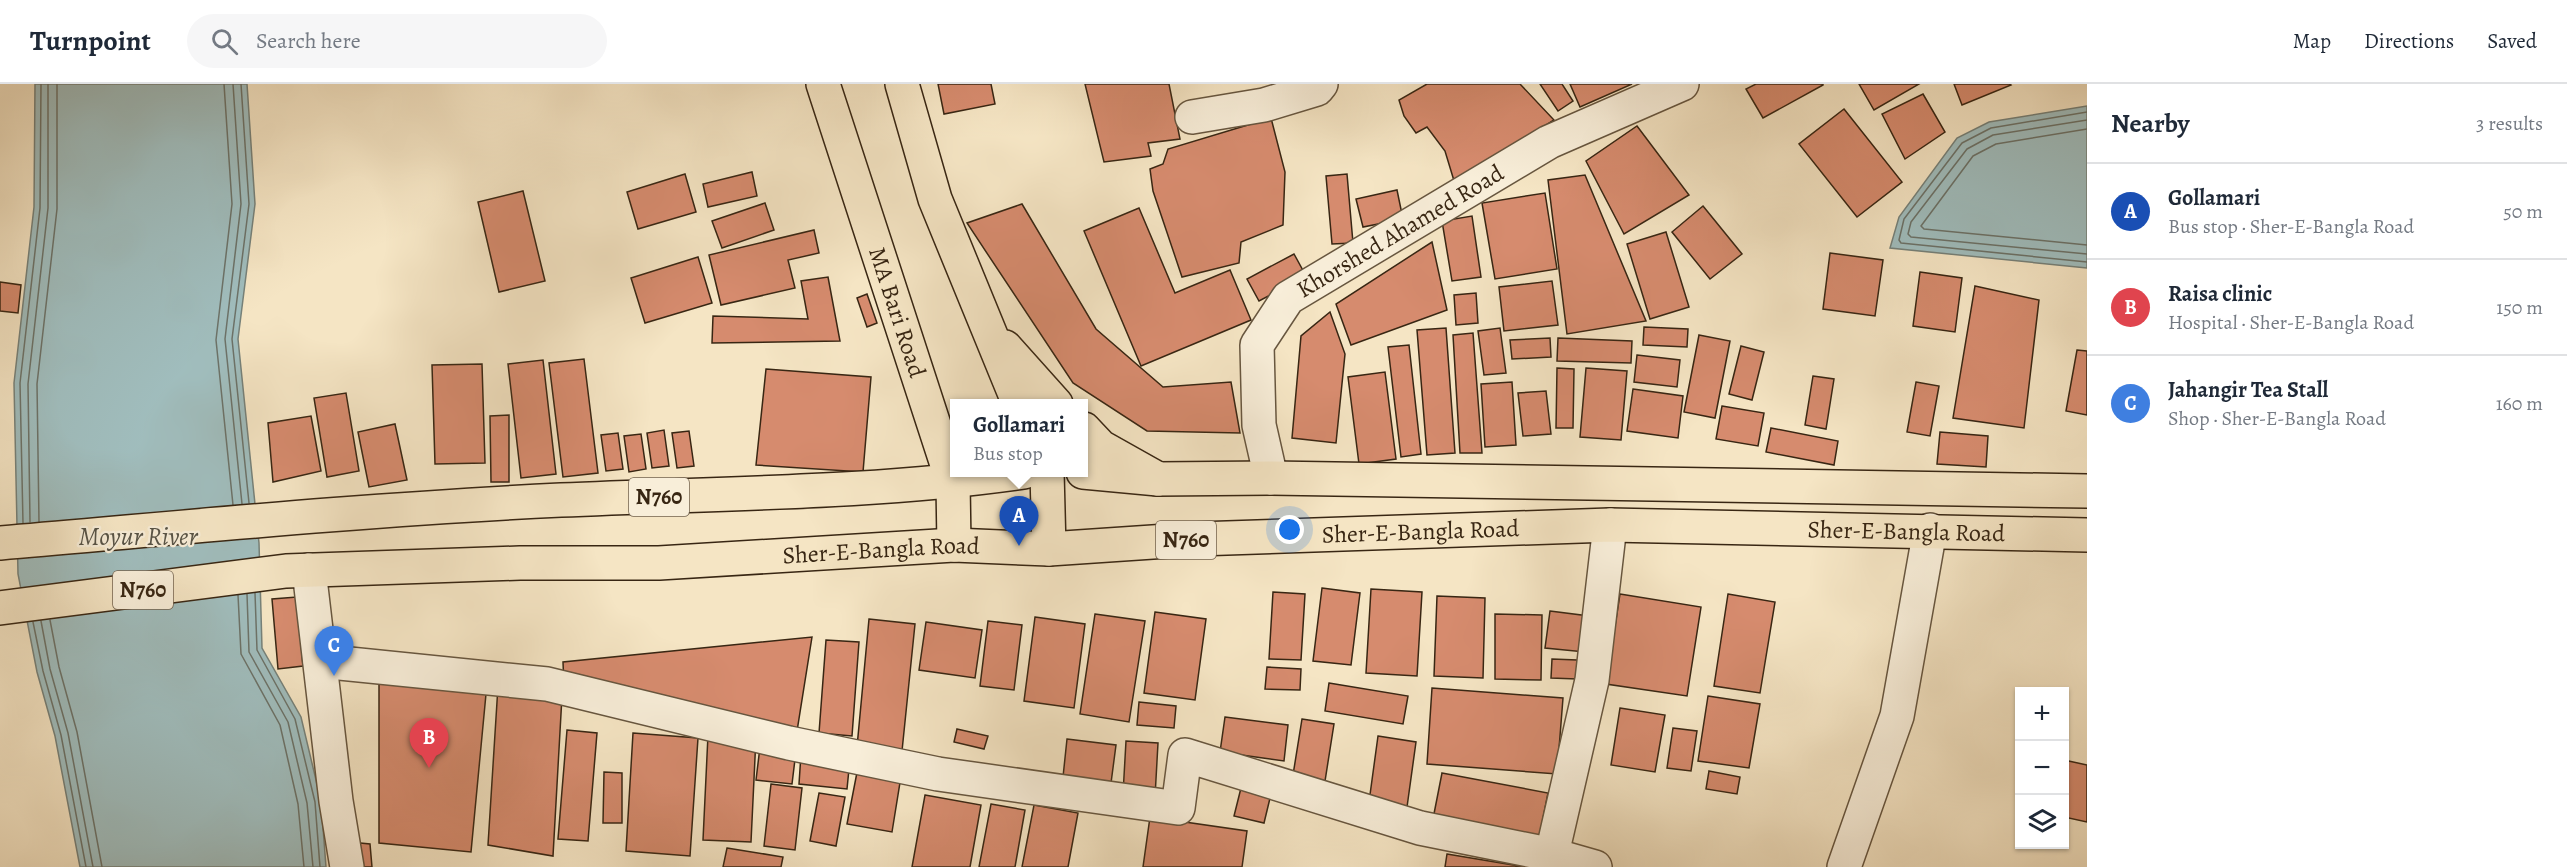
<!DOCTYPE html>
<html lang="en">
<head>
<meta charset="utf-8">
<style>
	:root { --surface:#fff; --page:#f6f6f7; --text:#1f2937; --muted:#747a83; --line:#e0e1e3; --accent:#8f2418 }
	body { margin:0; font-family:Alegreya,serif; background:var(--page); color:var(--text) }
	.controls { position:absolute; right:18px; bottom:18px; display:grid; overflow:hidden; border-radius:0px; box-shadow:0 2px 4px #0004 }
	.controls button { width:54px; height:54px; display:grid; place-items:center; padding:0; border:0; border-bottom:2px solid var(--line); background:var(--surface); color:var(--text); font:30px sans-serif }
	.you { position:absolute; left:1290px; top:446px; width:21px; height:21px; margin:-15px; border:4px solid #fff; border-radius:50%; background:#1a73e8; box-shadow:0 0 0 9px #1a73e833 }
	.badge { display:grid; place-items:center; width:39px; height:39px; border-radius:50%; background:var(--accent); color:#fff; font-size:20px; font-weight:700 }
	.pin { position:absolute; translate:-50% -50px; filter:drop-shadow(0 2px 3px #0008) }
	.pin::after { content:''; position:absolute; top:32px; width:21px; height:18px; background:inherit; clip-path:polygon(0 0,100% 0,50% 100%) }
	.popup { position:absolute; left:950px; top:315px; width:138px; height:78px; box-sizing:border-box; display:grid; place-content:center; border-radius:0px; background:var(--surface); filter:drop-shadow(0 2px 4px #0005); font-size:20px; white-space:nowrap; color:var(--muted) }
	.popup b { font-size:22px; color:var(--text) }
	.popup::after { content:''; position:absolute; left:50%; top:100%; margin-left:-12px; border:12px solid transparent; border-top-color:var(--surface) }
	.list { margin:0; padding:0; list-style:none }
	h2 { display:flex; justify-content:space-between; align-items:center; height:78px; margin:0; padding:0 24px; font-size:26px }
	h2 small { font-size:20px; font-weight:400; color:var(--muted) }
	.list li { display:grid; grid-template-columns:39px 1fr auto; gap:18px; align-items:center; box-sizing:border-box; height:96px; padding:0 24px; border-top:2px solid var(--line) }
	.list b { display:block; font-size:22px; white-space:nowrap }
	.list p { margin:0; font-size:20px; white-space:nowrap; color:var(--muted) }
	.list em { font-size:20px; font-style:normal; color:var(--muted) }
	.icon { flex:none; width:33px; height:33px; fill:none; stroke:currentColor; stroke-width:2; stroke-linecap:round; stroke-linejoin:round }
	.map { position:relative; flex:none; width:2087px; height:783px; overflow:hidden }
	header { display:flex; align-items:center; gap:36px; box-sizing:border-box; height:84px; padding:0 30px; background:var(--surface); border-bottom:2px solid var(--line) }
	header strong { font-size:28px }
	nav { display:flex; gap:33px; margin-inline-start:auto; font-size:21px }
	.search { width:420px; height:54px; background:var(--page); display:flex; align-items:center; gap:15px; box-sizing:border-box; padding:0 21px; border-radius:33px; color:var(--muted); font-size:22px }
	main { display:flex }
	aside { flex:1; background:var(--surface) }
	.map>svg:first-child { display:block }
	.water { fill:#a0bdbd; stroke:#768179; stroke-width:1.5 }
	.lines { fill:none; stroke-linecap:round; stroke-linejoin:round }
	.shore { stroke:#6c7268; stroke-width:1.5 }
	.building { fill:#d68b6e; stroke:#382613; stroke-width:1.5 }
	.minor-casing { stroke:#67563f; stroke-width:36 }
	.major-casing { stroke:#382613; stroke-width:36 }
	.highway-casing { stroke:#382613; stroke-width:36 }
	.minor { stroke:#f8eed9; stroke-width:33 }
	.major { stroke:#f5e5c4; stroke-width:33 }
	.highway { stroke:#f5e5c4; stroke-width:33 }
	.labels { text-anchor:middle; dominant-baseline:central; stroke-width:4.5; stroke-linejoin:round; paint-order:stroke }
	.shield { fill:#f8eed9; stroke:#72624e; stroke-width:1.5 }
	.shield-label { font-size:22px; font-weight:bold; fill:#382613 }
	.street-label { font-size:24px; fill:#382613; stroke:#f8eed9 }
	.water-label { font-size:26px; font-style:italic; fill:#575346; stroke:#f8eed9 }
</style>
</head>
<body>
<header>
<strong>Turnpoint</strong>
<div class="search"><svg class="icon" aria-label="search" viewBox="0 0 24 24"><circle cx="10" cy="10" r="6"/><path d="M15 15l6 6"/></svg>Search here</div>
<nav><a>Map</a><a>Directions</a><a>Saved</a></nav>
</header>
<main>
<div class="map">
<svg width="2087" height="783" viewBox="0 0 2087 783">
	<rect width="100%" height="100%" fill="#f5e5c4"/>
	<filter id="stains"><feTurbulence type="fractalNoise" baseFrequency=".00333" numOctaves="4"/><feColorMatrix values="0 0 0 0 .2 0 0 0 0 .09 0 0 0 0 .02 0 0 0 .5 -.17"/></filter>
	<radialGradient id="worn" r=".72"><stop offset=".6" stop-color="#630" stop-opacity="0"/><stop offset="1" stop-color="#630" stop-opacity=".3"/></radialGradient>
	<g class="water">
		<polygon points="35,0 247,0 255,120 238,255 259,459 262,564 301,633 321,717 326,783 80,783 55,652 37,588 18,490 14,299 34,123"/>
		<polygon points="2087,22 2087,184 1890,164 1899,133 1957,54 1989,38"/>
	</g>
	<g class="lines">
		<g class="shore">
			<polyline points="224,0 232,120 216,256 233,421"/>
			<polyline points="233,0 241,120 225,255 242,420"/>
			<polyline points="241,0 249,120 232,255 249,419"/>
			<polyline points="2087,28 1991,44 1962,59 1904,135 1899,156 1901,159 2087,178"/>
			<polyline points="2087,36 1993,51 1967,65 1911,138 1908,150 1911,153 2087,170"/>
			<polyline points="2087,45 1996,60 1973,72 1921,142 1924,145 2087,161"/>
			<polyline points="30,438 28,300 48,124 48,0"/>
			<polyline points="39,438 37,300 57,125 57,0"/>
			<polyline points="23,439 20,299 40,124 41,0"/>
			<polyline points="255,509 257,566 295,635 315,718 320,783"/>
			<polyline points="247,510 249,568 288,638 307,719 313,783"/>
			<polyline points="238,511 241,570 280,641 298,720 304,783"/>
			<polyline points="50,536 59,583 77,648 102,783"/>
			<polyline points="41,537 50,585 68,649 93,783"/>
			<polyline points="33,538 43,587 61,651 86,783"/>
		</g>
	</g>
	<g class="building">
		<polygon points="938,0 991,0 995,20 944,30"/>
		<polygon points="1085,0 1169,0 1180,55 1148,59 1151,72 1104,78"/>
		<polygon points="1427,0 1520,0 1554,36 1455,100 1445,67 1427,43 1416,49 1404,32 1399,16"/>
		<polygon points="1540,0 1562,0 1573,17 1558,27"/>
		<polygon points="1570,0 1632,0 1580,23"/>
		<polygon points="1756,0 1823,0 1823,1 1763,34 1746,5"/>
		<polygon points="1859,0 1919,0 1874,26"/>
		<polygon points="1954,0 2010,0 2011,1 1962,21"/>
		<polygon points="1923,10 1945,48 1905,75 1882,30"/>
		<polygon points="1844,25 1902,98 1857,133 1799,60"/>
		<polygon points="1271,34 1285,88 1283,141 1241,158 1239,179 1182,193 1153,107 1150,85 1163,80 1168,65"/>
		<polygon points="1637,42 1689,111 1624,150 1586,77"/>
		<polygon points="752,88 757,112 708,123 703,100"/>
		<polygon points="685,90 696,128 638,145 627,108"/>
		<polygon points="1347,90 1353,159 1332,160 1326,92"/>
		<polygon points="1585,91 1646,237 1567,250 1548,96"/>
		<polygon points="1397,106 1403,135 1363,143 1356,115"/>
		<polygon points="523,107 545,197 499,208 478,118"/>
		<polygon points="1545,109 1557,185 1495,195 1482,119"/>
		<polygon points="765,119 774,146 722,164 712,137"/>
		<polygon points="1022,120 1096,245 1163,303 1231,298 1240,349 1147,347 1073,299 967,139"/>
		<polygon points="1703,122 1742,170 1710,195 1672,148"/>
		<polygon points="1139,124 1175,209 1230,186 1251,236 1141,282 1084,147"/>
		<polygon points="1472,132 1481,193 1452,197 1442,137"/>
		<polygon points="814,146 819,169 788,176 795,204 721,221 709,171"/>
		<polygon points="1666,148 1689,223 1650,235 1627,160"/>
		<polygon points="1432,158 1447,226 1351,261 1336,220"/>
		<polygon points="1830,169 1883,176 1875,232 1823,225"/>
		<polygon points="1294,170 1306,192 1259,217 1247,195"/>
		<polygon points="698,173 712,219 645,239 631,194"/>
		<polygon points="1920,188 1962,194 1955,248 1913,242"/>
		<polygon points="828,193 840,257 712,259 713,232 808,235 801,197"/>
		<polygon points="1552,197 1558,241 1504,247 1499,203"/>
		<polygon points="0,198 21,201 18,229 0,227"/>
		<polygon points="1975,202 2039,216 2024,344 1953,334"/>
		<polygon points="1476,209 1478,239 1456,241 1454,211"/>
		<polygon points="867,210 877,239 867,243 857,214"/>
		<polygon points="1330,228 1345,270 1336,359 1292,354 1301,252"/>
		<polygon points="1644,243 1688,245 1687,263 1643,261"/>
		<polygon points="1446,244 1455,369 1427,371 1417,246"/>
		<polygon points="1500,244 1506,289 1484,291 1478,247"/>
		<polygon points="1473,249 1482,369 1460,369 1453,251"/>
		<polygon points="1699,251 1730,257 1715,334 1684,328"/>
		<polygon points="1550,254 1551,273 1512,275 1510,256"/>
		<polygon points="1558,254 1632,257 1631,279 1557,277"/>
		<polygon points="1409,261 1421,370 1401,373 1388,263"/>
		<polygon points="1741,262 1764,268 1752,316 1729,310"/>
		<polygon points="2077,266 2087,267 2087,331 2066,327"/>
		<polygon points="1637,271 1680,276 1677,303 1634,298"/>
		<polygon points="584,275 598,389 563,393 549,279"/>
		<polygon points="543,276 556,390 521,394 508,280"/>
		<polygon points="482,280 485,379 435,380 432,281"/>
		<polygon points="1557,284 1574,285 1573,344 1556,344"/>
		<polygon points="1586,284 1627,287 1621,356 1580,353"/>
		<polygon points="766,285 871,293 863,388 756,381"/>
		<polygon points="1385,288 1396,375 1359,380 1348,293"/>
		<polygon points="1813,292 1834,295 1826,345 1805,341"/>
		<polygon points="1512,298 1516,361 1485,363 1481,300"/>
		<polygon points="1916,298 1939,302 1930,352 1907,348"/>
		<polygon points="1633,305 1683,312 1678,354 1627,347"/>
		<polygon points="1546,307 1551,350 1523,352 1518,309"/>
		<polygon points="346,309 359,387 327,393 314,314"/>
		<polygon points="1722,322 1764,329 1758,362 1716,355"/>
		<polygon points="509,331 509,398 491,398 490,332"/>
		<polygon points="311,332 321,387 273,398 268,339"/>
		<polygon points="395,340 407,396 369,403 358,348"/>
		<polygon points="1771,344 1838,357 1834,381 1766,368"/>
		<polygon points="664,346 669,382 652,384 647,349"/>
		<polygon points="689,347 694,382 677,384 672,349"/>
		<polygon points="1940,348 1988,352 1986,383 1937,380"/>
		<polygon points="618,349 623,385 606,387 601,351"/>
		<polygon points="641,350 646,385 629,388 624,352"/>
		<polygon points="1322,504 1360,509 1351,581 1313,577"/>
		<polygon points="1371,505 1422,508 1417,592 1366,589"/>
		<polygon points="1273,508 1305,510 1301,576 1269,575"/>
		<polygon points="1620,510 1701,523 1687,612 1606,600"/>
		<polygon points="1728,510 1775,518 1760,609 1714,602"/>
		<polygon points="1437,512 1485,514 1483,594 1434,592"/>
		<polygon points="297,513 303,582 278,585 272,515"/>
		<polygon points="1550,527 1589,532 1585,568 1545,564"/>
		<polygon points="1155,528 1206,535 1195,616 1144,609"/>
		<polygon points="1095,530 1145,537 1129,638 1080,630"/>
		<polygon points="1495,530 1542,531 1541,596 1495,595"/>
		<polygon points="1035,533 1085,540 1074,624 1024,617"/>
		<polygon points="869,535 915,540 902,667 857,663"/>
		<polygon points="988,537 1022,541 1014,606 980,602"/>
		<polygon points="926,538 982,546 975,594 919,586"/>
		<polygon points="812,553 797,647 564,603 563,578"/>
		<polygon points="826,556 859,558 852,652 819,649"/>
		<polygon points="1552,575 1577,576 1577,595 1551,594"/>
		<polygon points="1267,583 1301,585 1300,606 1265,605"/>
		<polygon points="379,598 486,610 471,768 379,759"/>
		<polygon points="1329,599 1408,612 1403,640 1325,627"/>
		<polygon points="498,602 562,612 553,772 488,761"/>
		<polygon points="1432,604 1563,614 1557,690 1427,680"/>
		<polygon points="1708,612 1760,620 1749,684 1698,677"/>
		<polygon points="1139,618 1176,622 1174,644 1137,641"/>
		<polygon points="1620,624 1665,631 1655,688 1611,681"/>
		<polygon points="1225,633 1288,641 1284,677 1220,668"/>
		<polygon points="1302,635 1334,640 1325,697 1293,691"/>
		<polygon points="1673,644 1697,647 1691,687 1667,684"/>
		<polygon points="957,645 988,652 984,665 954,658"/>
		<polygon points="567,646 597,649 588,757 558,755"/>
		<polygon points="633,649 698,654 690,772 626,767"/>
		<polygon points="708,651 756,653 751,758 703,756"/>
		<polygon points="1378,652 1416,658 1407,723 1369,718"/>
		<polygon points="1067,655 1116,661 1111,699 1063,693"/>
		<polygon points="1126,657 1158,659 1155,713 1123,710"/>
		<polygon points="760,663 796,667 792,700 756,696"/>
		<polygon points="801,670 850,675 847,705 799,700"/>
		<polygon points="2064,676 2087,681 2087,738 2064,733"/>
		<polygon points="859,678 902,686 892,748 847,740"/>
		<polygon points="1709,687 1740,693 1737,710 1706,705"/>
		<polygon points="604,688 622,689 622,739 603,739"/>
		<polygon points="1442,689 1548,709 1538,760 1432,740"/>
		<polygon points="771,700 802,704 795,766 764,762"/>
		<polygon points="1241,704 1271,710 1264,739 1234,732"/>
		<polygon points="819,709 845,713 836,762 810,757"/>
		<polygon points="925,711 981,721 970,783 912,783"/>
		<polygon points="991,720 1025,726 1015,783 979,783"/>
		<polygon points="1034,721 1078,729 1068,783 1022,783"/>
		<polygon points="1150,733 1247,747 1242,783 1143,783"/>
		<polygon points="329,756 370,760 372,783 332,783"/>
		<polygon points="727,764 783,773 781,783 723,783"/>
		<polygon points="1447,770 1525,783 1445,783"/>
	</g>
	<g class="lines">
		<defs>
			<g id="minor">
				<polyline points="1192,33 1264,21 1317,5 1321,0"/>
				<path id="s1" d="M1271 394 1259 341 1257 261 1288 214 1549 58 1682 0"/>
				<polyline points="309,486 336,717 347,783"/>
				<polyline points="320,577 547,600 789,659 938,690 1178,724 1185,671 1420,744 1553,771 1595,783"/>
				<polyline points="1549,783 1592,596 1610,441"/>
				<polyline points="1844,783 1897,632 1930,446"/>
			</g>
			<g id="major">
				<path id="s2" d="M823 0 953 399 954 461"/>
				<polyline points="902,0 935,115 1019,320"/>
				<polyline points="1005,263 1056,320"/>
				<polyline points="1084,345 1101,363 1158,395"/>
				<polyline points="1047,388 1049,465"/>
			</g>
			<g id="highway">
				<polyline points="1083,388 1158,395 1271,394 2087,407"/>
				<path d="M0 459C187 443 374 425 561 416 715 409 871 410 1024 388"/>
				<path id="s3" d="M0 524 286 487 520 479H659L954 461 1049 465 1197 455 1610 441 2087 451"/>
			</g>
		</defs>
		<use href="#minor" class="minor-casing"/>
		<use href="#major" class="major-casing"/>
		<use href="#highway" class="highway-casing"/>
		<use href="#minor" class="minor"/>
		<use href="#major" class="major"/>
		<use href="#highway" class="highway"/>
	</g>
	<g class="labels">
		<g class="shield">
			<rect x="629" y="394" width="60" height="38" rx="4.5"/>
			<rect x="1156" y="437" width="60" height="38" rx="4.5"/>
			<rect x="113" y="487" width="60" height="38" rx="4.5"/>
		</g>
		<g class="shield-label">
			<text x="659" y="413">N760</text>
			<text x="1186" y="456">N760</text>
			<text x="143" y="506">N760</text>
		</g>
		<g class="street-label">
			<text stroke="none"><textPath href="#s1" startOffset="321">Khorshed Ahamed Road</textPath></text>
			<text stroke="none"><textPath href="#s2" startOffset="240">MA Bari Road</textPath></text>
			<text stroke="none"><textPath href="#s3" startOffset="1910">Sher-E-Bangla Road</textPath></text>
			<text stroke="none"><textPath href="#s3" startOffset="1424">Sher-E-Bangla Road</textPath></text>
			<text stroke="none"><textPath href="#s3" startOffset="884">Sher-E-Bangla Road</textPath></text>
		</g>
		<g class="water-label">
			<text x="138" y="452">Moyur River</text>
		</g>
	</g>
	<rect width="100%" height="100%" filter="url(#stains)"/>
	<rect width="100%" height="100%" fill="url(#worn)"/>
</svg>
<div class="controls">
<button>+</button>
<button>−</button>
<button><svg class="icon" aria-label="layers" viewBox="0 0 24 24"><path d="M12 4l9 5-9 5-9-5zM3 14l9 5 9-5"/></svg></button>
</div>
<div class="you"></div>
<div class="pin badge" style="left:1019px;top:462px;background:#1a4fb4">A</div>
<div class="popup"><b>Gollamari</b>Bus stop</div>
<div class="pin badge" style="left:429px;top:684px;background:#e0444e">B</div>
<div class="pin badge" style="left:334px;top:592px;background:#3f7fe0">C</div>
</div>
<aside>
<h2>Nearby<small>3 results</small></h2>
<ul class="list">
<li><span class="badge" style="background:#1a4fb4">A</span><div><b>Gollamari</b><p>Bus stop · Sher-E-Bangla Road</p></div><em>50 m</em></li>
<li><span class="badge" style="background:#e0444e">B</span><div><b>Raisa clinic</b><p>Hospital · Sher-E-Bangla Road</p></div><em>150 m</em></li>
<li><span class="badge" style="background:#3f7fe0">C</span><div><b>Jahangir Tea Stall</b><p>Shop · Sher-E-Bangla Road</p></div><em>160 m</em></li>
</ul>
</aside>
</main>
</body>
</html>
